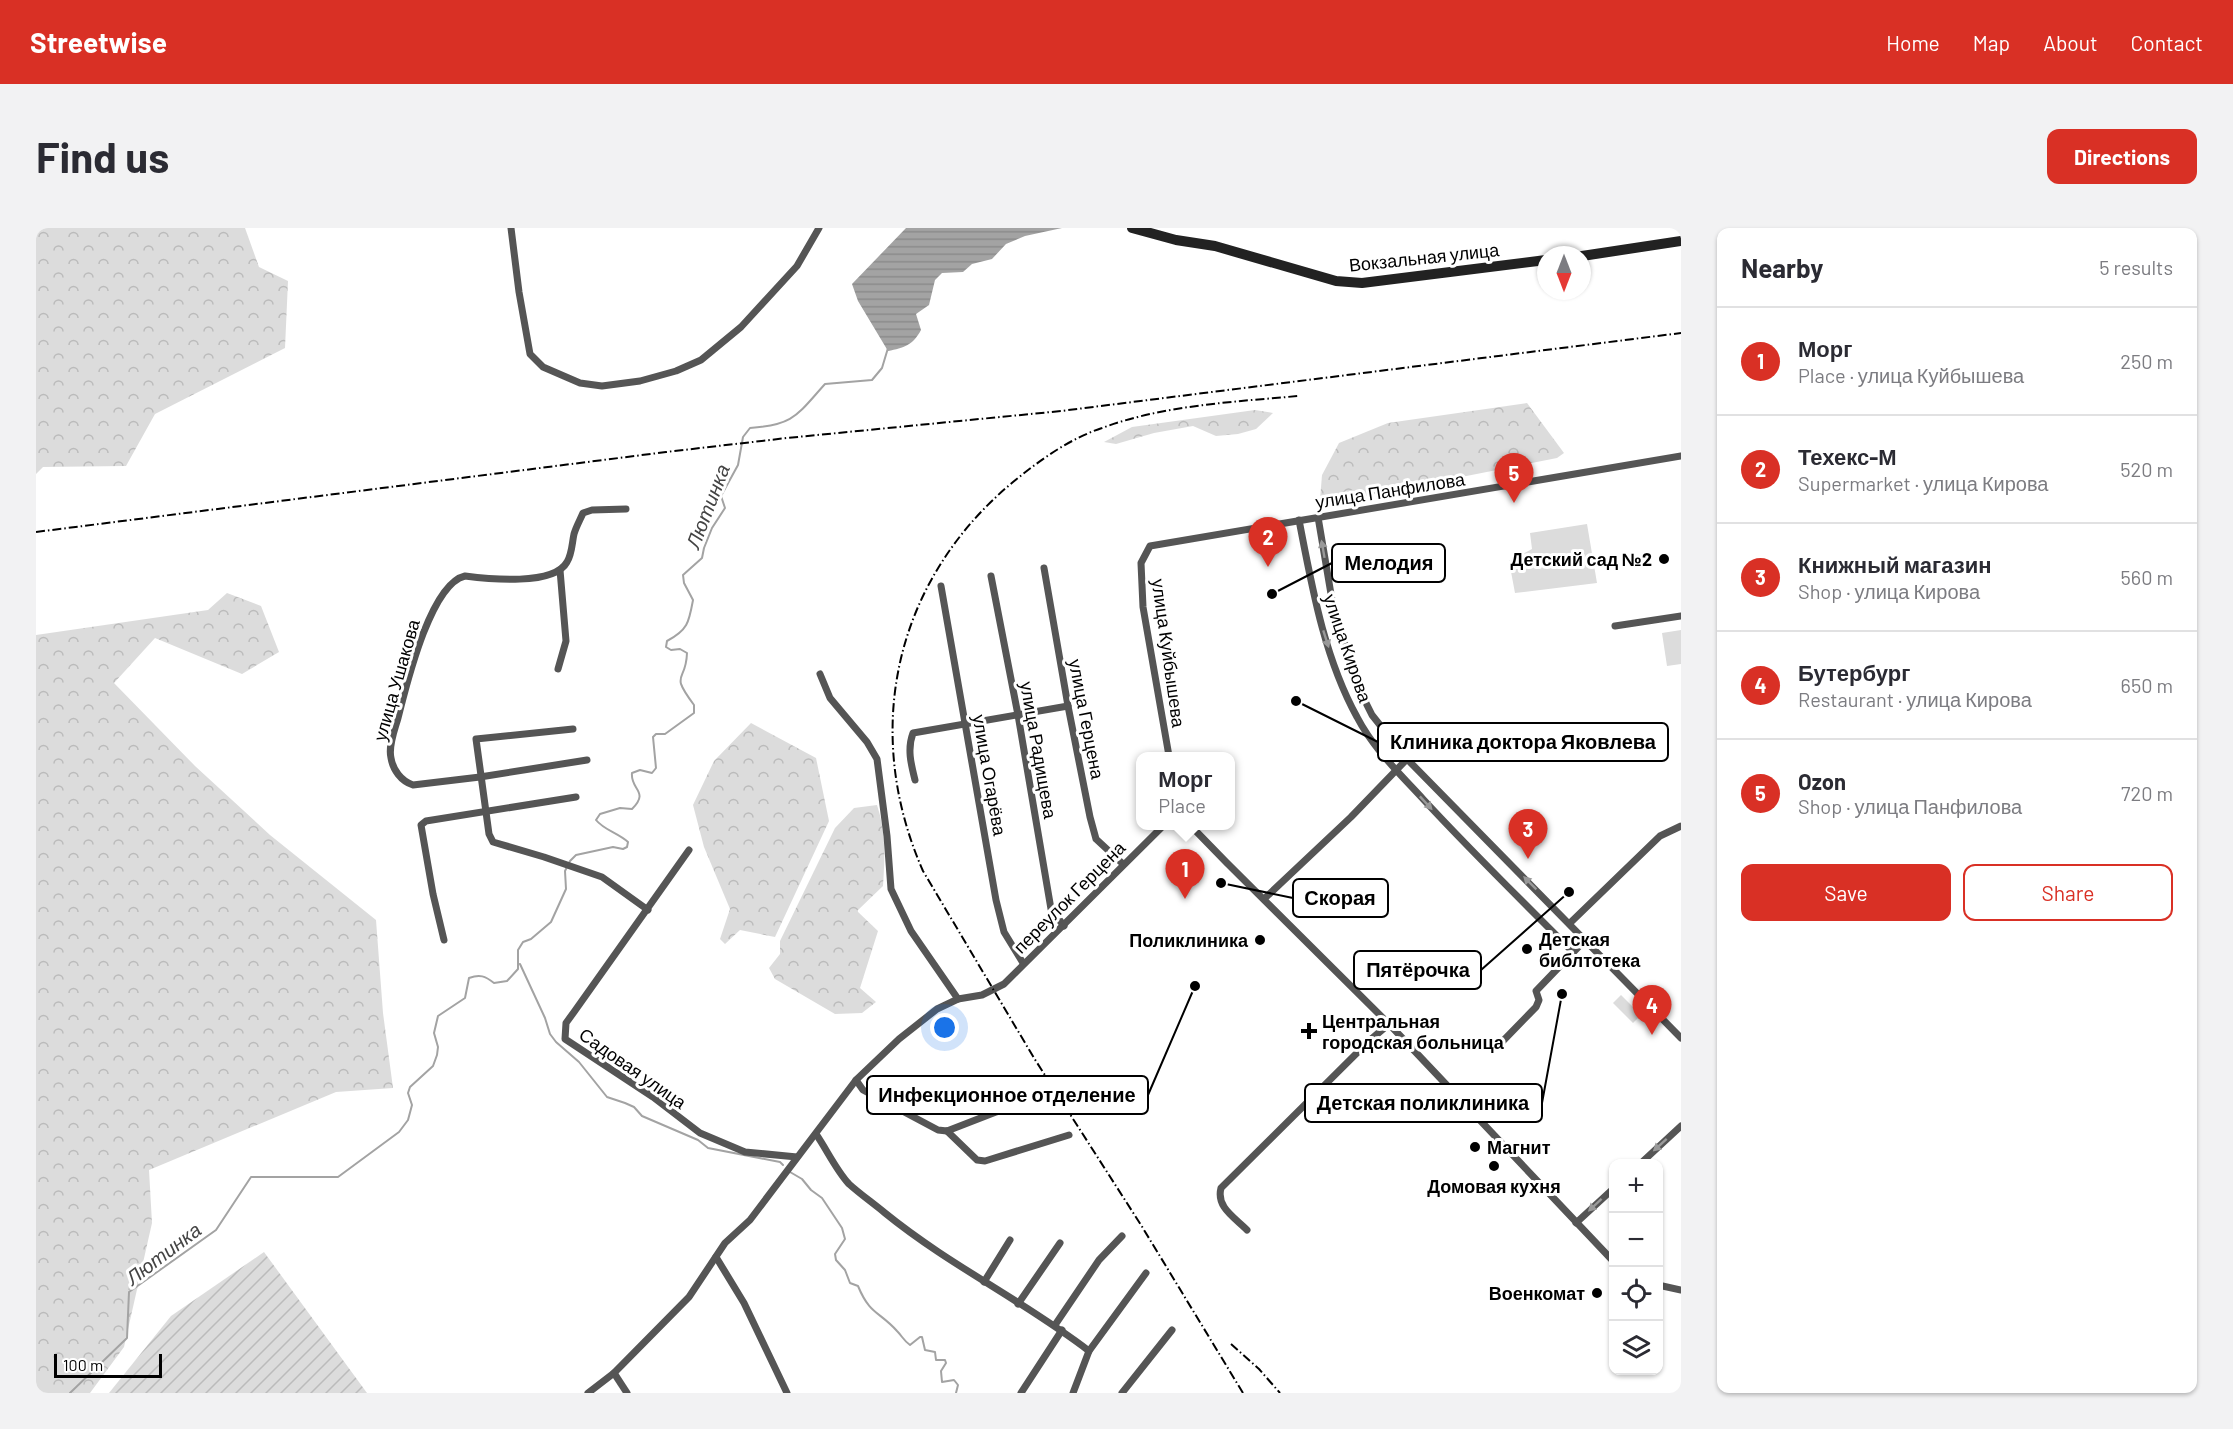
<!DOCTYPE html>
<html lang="en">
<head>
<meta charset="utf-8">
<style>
	:root { --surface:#fff; --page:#f2f2f3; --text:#2b2b33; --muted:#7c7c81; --line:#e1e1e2; --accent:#d93025 }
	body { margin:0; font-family:Barlow,sans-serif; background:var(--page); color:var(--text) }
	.controls { position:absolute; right:18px; bottom:18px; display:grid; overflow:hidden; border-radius:12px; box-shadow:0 2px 4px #0004 }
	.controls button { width:54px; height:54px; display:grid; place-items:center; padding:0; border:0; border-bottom:2px solid var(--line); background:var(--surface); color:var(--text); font:30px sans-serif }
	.compass { position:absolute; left:1501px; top:18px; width:54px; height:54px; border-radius:50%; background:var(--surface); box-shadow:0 2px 4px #0004; rotate:180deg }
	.scale { position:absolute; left:18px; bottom:15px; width:108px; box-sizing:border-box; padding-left:6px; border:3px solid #000; border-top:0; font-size:16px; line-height:21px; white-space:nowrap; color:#000; -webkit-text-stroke:4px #fff; paint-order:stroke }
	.you { position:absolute; left:909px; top:800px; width:21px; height:21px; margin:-15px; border:4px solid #fff; border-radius:50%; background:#1a73e8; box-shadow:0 0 0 9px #1a73e833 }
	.badge { display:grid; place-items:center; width:39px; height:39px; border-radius:50%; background:var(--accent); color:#fff; font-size:20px; font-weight:700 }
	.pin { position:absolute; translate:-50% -50px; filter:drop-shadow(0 2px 3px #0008) }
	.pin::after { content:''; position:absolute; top:32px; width:21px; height:18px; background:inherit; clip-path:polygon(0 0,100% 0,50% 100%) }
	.popup { position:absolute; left:1100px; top:524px; width:99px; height:78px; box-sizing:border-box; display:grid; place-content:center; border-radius:12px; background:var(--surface); filter:drop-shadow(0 2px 4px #0005); font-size:20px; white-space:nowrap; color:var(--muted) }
	.popup b { font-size:22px; color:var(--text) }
	.popup::after { content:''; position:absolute; left:50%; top:100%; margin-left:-12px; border:12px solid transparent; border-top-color:var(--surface) }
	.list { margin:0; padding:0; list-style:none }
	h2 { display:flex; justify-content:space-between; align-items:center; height:78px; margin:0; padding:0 24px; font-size:26px }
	h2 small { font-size:20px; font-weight:400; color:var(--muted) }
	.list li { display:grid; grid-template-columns:39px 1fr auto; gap:18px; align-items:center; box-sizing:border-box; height:108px; padding:0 24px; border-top:2px solid var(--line) }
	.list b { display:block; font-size:22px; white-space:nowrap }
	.list p { margin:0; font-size:20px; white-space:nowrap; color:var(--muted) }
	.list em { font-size:20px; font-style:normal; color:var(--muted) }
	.actions { display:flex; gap:12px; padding:18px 24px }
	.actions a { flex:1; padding:14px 0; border:2px solid var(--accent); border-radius:12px; text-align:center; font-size:21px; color:var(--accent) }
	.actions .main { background:var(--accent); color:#fff }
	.icon { flex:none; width:33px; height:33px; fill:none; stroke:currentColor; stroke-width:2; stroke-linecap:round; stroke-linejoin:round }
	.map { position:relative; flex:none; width:1645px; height:1165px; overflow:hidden; border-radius:12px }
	header { display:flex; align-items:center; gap:36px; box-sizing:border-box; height:84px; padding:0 30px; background:var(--accent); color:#fff }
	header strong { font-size:28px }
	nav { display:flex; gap:33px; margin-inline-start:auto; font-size:21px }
	.intro { display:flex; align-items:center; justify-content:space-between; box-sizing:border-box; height:144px; padding:0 36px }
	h1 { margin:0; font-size:42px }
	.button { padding:15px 27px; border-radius:12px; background:var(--accent); color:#fff; font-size:21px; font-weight:700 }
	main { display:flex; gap:36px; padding:0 36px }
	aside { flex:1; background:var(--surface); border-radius:12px; box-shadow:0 2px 4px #0004 }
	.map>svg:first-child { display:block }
	.forest { fill:url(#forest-crowns) }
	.park { fill:#dcdcdc }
	.garden { fill:url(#garden-furrows) }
	.water { fill:url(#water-rules) }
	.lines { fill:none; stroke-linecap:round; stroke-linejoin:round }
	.stream { stroke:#a3a3a3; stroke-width:2 }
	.street { stroke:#555; stroke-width:7 }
	.secondary { stroke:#222; stroke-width:10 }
	.rail { stroke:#000; stroke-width:2; stroke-dasharray:9 3 1.5 3; stroke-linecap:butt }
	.oneway { fill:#999 }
	.poi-dot { fill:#000; stroke:#fff; stroke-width:2 }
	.labels { text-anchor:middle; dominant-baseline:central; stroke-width:6; stroke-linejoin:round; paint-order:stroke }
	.street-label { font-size:18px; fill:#000; stroke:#fff }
	.poi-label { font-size:18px; font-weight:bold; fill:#000; stroke:#fff; text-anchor:end }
	.water-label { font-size:20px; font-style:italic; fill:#444; stroke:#fff }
	.leader { fill:none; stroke:#000; stroke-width:2 }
	.callout-dot { fill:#000; stroke:#fff; stroke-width:2 }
	.callout { fill:#fff; stroke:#000; stroke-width:2 }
	.callout-label { font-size:20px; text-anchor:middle; font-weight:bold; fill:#000 }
</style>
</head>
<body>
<header>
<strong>Streetwise</strong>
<nav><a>Home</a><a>Map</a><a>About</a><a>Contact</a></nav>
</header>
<div class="intro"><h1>Find us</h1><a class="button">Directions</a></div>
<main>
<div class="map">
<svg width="1645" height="1165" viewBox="0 0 1645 1165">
	<defs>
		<pattern id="forest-crowns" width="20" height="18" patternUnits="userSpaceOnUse" patternTransform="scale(1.5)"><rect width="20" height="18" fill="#dcdcdc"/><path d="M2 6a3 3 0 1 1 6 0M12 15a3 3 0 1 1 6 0" fill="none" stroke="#bbb"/></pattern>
		<pattern id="garden-furrows" width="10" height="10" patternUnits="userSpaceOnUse" patternTransform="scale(1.5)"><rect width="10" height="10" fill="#dcdcdc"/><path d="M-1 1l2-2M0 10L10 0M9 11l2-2" fill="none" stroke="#bbb"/></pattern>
		<pattern id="water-rules" width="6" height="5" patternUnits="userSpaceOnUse" patternTransform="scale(1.5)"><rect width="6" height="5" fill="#a3a3a3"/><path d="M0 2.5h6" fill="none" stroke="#8b8b8b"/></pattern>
	</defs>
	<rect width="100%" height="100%" fill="#fff"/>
	<g class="forest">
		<polygon points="0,0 209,0 223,39 252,53 249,120 119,186 90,238 7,239 0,246"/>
		<polygon points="1491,175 1528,225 1521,230 1324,269 1284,272 1286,247 1303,215 1352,195"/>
		<polygon points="1219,182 1237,185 1220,201 1202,206 1180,208 1157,198 1118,205 1080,216 1068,214 1096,199"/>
		<polygon points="191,365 225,378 243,424 206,446 119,410 78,455 159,538 234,607 340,692 347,785 357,860 300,864 113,942 116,995 88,1119 54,1165 0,1165 0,407 172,382"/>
		<polygon points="715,495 780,530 793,593 739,709 704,702 689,716 684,711 694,681 668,619 657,577 678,533"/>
		<path d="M841 577C850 604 849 630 847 658L821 683 842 703 824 760 840 774 826 785 799 786 739 751 733 740 744 726V713L799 600 818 580Z"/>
	</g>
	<g class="park">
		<polygon points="1551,296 1561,355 1479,365 1473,333 1496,321 1494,305"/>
		<polygon points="1645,402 1645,436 1631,438 1626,405"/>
		<polygon points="1585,767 1605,787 1597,795 1577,775"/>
	</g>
	<polygon class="garden" points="228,1024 331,1165 73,1165 135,1088"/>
	<path class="water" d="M870 0H1026L989 8 970 16 956 31 936 36 927 44 906 45 899 52 893 77 880 86 885 102C877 117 868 120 852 123L822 73 816 56Z"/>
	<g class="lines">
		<g class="stream">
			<polyline points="484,736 509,790 514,806 520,814 543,834 571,869 589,875 598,879 606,888 662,912 672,920 744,934 747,937"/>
			<path d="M754 944 766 951 775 962 786 970 806 1000 809 1011 799 1026 800 1032 809 1042 814 1055 822 1058C834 1087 843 1083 861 1103 866 1108 868 1113 874 1117L884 1109H886L889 1122 899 1124 900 1132H909L910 1135 905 1143 906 1154 918 1152 922 1157 920 1165"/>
			<path d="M34 1165 91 1110 93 1064 180 1002 215 949H302L363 904 372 892 376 877 372 865 374 859 397 838 401 827 402 819 398 805 402 788 429 770 433 750C444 746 449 748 458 755L471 753 482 741V722L487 714 495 711 515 694 530 661 529 643 534 633 540 627 577 619 587 621 591 619 592 614C582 605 568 602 560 592L564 586 584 580 596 581C614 563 594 562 596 545L604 542 616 545 620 540 617 509 620 506H629L658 485V477C633 443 650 456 651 425L644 421 635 422 630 419 631 413C652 402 653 394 657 372L648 355 647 347 666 330 668 320 676 300 689 280 685 268 702 237 707 209 714 200C758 197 761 187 789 156L836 152 846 140 852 120"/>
		</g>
		<g class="street">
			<polyline points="475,0 483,64 494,126 507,139 544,155 566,158 604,153 640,143 665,132 705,99 761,38 783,0"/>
			<polyline points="1282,289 1296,372 1305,404 1325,465 1336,487 1371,531 1645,810"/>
			<path d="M1263 292C1276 359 1288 429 1321 489 1337 520 1363 545 1387 571 1435 623 1487 674 1537 724"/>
			<polyline points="1008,340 1032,478 1054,589 1060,611 1087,636"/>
			<polyline points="955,348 982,487 1015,681 1028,698"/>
			<polyline points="905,358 960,672 968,704 987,735"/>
			<polyline points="1579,398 1645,388"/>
			<polyline points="522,441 530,413 524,342"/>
			<polyline points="784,446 794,470 831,514 841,531 851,608 855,661 875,703 922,771"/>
			<polyline points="537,501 440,511 453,606 457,614 508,629 566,649 612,682"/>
			<polyline points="1133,528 1107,379 1105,335 1114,318 1645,228"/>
			<path d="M551 532 444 549 377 557C365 553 357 542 355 530 352 518 359 501 362 490 370 459 394 356 429 348 452 351 518 358 531 334 536 326 536 315 538 306 540 299 544 292 547 285L556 282 590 281"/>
			<path d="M879 552C875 536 871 521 877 505L1032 478"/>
			<polyline points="1155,598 1190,634 1353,796 1578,1034"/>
			<polyline points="653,622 538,784 530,795 529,811 617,869 664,905 709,924 761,929"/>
			<polyline points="1228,671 1315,589 1371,531"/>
			<polyline points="1534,695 1624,608 1645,598"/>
			<polyline points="408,712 397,666 385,597 390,593 540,569"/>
			<polyline points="1464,816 1500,779 1503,772 1500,763 1550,711"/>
			<polyline points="820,852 827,862 902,902 911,903 960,884 978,875"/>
			<polyline points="911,903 941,932 949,933 1033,907"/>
			<path d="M780 906C791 922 800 942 813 956 824 966 837 975 849 985 913 1037 988 1073 1053 1123"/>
			<polyline points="1604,936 1645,898"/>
			<polyline points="1540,995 1578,960"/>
			<path d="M1211 1002C1198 989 1180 979 1185 960L1333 813 1353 796"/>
			<polyline points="680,1029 708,1075 751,1165"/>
			<polyline points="948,1054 974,1012"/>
			<polyline points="1622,1057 1645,1062"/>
			<polyline points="982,1076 1024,1015"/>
			<polyline points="1019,1097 1063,1032 1086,1008"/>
			<polyline points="578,1145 591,1165"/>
			<polyline points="552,1165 578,1145 653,1069 689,1015 714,992 820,852 863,811 901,781 922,771 946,767 968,756 1127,598"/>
			<polyline points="985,1165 1026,1102"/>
			<polyline points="1037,1165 1053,1123 1110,1045"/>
			<polyline points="1086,1165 1136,1102"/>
		</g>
		<g class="secondary">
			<polyline points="1096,0 1140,12 1179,18 1300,53 1326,55 1510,32"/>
			<polyline points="1546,28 1645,13"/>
		</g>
		<g class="rail">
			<polyline points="0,304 630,224 751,210 1025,183 1645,105"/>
			<polyline points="1195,1116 1223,1141 1244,1165"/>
			<path d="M1207 1165 1105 997 998 830 887 643C825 502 859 352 977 254 1004 232 1033 211 1066 200 1128 177 1197 174 1262 168"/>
		</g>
	</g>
	<defs><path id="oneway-solid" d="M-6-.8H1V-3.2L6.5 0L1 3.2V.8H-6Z" transform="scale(1.5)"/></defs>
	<g class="oneway">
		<use href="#oneway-solid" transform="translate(1287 321) rotate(-100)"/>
		<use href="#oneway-solid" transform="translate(1290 411) rotate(72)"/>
		<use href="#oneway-solid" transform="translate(1390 575) rotate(47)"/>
		<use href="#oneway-solid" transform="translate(1494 655) rotate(-135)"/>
		<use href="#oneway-solid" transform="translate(1624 917) rotate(138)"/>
		<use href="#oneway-solid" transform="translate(1559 977) rotate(137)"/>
	</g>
	<g class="poi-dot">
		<circle cx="1628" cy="331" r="6"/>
		<circle cx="1224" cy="712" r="6"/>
		<circle cx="1491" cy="721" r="6"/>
		<path d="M1270 794h6v6h6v6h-6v6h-6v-6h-6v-6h6z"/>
		<circle cx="1439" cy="919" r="6"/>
		<circle cx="1458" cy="938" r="6"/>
		<circle cx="1561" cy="1065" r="6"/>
	</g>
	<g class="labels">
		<g class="street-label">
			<text transform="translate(1388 29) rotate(-6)">Вокзальная улица</text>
			<text transform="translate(1354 262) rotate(-9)">улица Панфилова</text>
			<text transform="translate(1312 420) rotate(71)">улица Кирова</text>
			<text transform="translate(1133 425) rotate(82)">улица Куйбышева</text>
			<text transform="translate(360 452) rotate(-74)">улица Ушакова</text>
			<text transform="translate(1051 491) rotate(79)">улица Герцена</text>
			<text transform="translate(1003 522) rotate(80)">улица Радищева</text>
			<text transform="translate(954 547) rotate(80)">улица Огарёва</text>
			<text transform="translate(1033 669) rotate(-45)">переулок Герцена</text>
			<text transform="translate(597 840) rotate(35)">Садовая улица</text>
		</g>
		<g class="poi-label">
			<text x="1616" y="331">Детский сад №2</text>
			<text x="1503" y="711" text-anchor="start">Детская<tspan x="1503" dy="21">библтотека</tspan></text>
			<text x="1212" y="712">Поликлиника</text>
			<text x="1286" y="793" text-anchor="start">Центральная<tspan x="1286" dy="21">городская больница</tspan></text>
			<text x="1451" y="919" text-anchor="start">Магнит</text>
			<text x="1458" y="958" text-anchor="middle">Домовая кухня</text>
			<text x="1549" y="1065">Военкомат</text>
		</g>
		<g class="water-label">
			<text transform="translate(671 278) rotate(-69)">Лютинка</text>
			<text transform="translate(127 1025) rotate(-37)">Лютинка</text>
		</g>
	</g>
	<path class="leader" d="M1236 366L1296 335M1260 473L1342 514M1185 655L1257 670M1533 664L1445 742M1159 758L1112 867M1526 766L1506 875"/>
	<g class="callout-dot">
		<circle cx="1236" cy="366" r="6"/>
		<circle cx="1260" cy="473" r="6"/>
		<circle cx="1185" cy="655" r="6"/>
		<circle cx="1533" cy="664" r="6"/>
		<circle cx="1159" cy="758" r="6"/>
		<circle cx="1526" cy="766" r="6"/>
	</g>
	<g class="callout">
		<rect x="1296" y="316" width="113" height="38" rx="6"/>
		<rect x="1342" y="495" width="290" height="38" rx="6"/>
		<rect x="1257" y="651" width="95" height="38" rx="6"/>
		<rect x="1318" y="723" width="127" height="38" rx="6"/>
		<rect x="831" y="848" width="281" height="38" rx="6"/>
		<rect x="1269" y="856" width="237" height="38" rx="6"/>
	</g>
	<g class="callout-label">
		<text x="1353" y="342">Мелодия</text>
		<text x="1487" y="521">Клиника доктора Яковлева</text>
		<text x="1304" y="677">Скорая</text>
		<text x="1382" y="749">Пятёрочка</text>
		<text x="971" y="874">Инфекционное отделение</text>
		<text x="1387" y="882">Детская поликлиника</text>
	</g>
</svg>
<div class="controls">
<button>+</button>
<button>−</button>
<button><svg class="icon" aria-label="locate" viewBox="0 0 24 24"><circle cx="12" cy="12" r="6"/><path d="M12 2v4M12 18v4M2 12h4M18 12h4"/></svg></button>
<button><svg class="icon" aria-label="layers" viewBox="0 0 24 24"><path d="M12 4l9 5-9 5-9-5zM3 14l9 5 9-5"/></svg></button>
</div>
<svg class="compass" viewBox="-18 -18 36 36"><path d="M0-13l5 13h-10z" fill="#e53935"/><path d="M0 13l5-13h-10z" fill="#7c7c81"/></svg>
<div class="scale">100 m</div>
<div class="you"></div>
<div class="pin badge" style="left:1149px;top:671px">1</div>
<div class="popup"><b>Морг</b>Place</div>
<div class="pin badge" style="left:1232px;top:339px">2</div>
<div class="pin badge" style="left:1492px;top:631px">3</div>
<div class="pin badge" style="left:1616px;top:807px">4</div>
<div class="pin badge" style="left:1478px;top:275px">5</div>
</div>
<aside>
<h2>Nearby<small>5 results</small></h2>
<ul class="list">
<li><span class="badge">1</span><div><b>Морг</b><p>Place · улица Куйбышева</p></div><em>250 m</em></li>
<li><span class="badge">2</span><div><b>Техекс-М</b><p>Supermarket · улица Кирова</p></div><em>520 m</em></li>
<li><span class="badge">3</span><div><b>Книжный магазин</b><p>Shop · улица Кирова</p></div><em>560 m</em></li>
<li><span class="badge">4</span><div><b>Бутербург</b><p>Restaurant · улица Кирова</p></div><em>650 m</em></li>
<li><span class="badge">5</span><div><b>Ozon</b><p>Shop · улица Панфилова</p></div><em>720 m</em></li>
</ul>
<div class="actions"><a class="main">Save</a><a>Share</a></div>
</aside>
</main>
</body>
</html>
